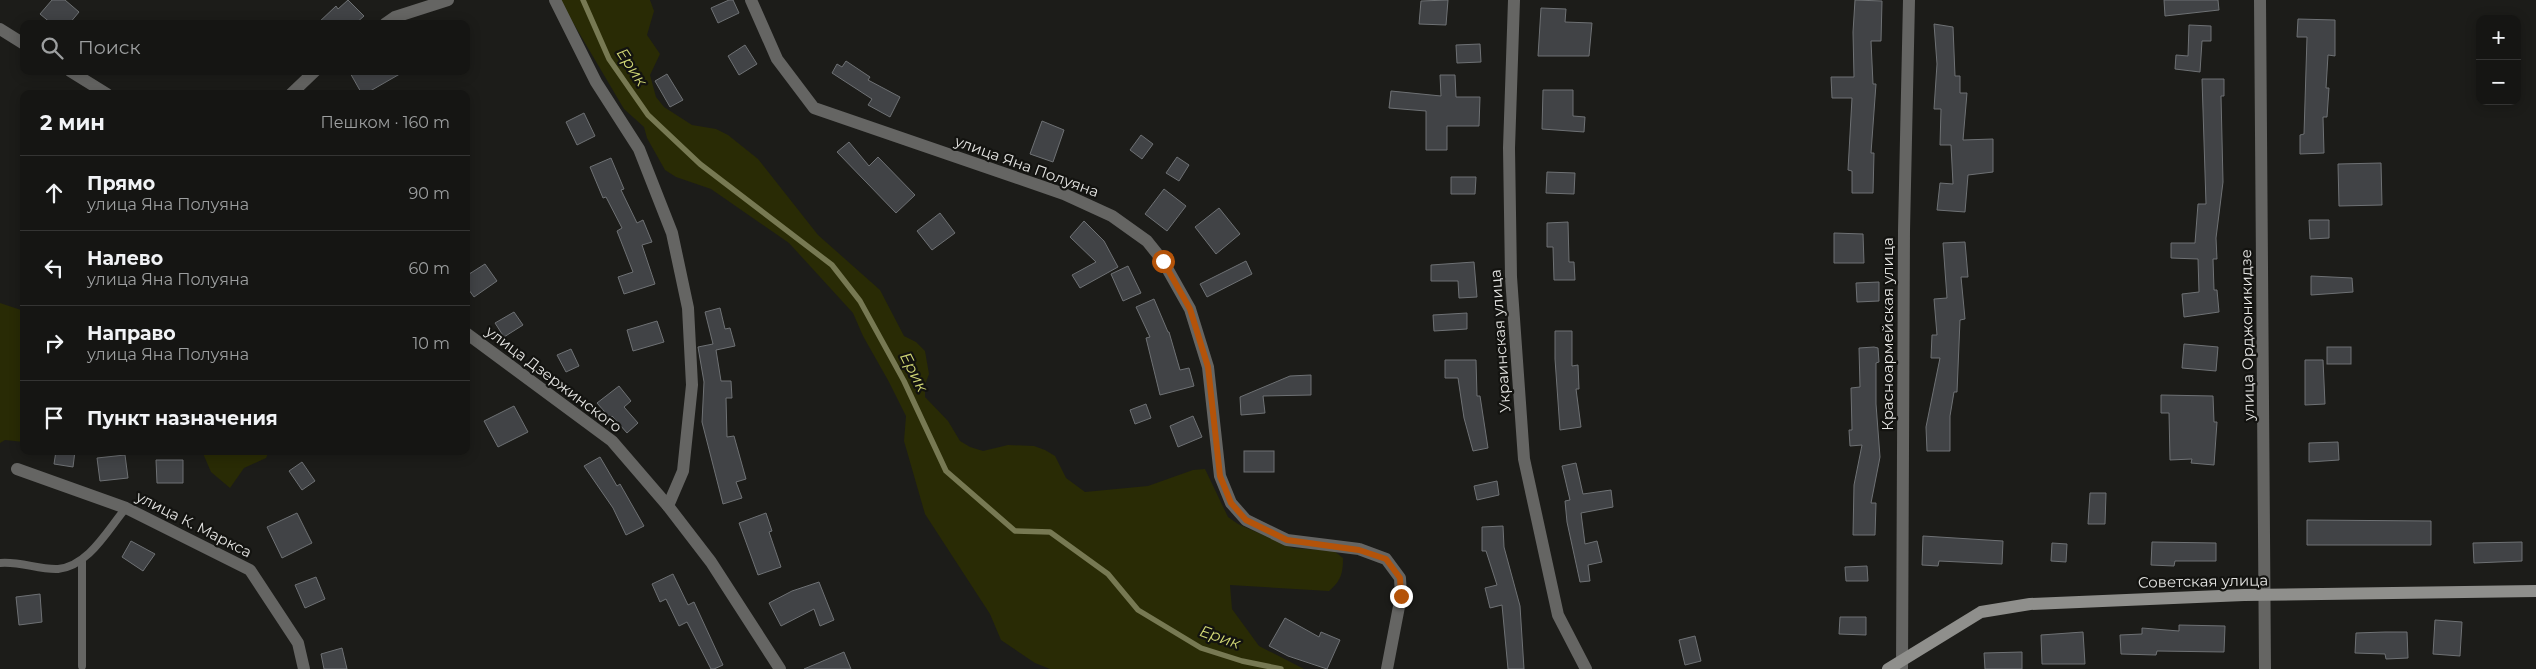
<!DOCTYPE html>
<html lang="ru">
<head>
<meta charset="utf-8">
<style>
	:root { --surface:#151513; --page:#222221; --text:#f1f3f6; --muted:#9d9fa0; --line:#343433 }
	body { margin:0; font-family:Montserrat,sans-serif; background:var(--page); color:var(--text) }
	.controls { position:absolute; right:15px; top:15px; display:grid; overflow:hidden; border-radius:10px; box-shadow:0 2px 12px #0003 }
	.controls button { width:45px; height:45px; display:grid; place-items:center; padding:0; border:0; border-bottom:1px solid var(--line); background:var(--surface); color:var(--text); font:25px sans-serif }
	.stop { position:absolute; width:15px; height:15px; margin:-11px; border:4px solid #b45309; border-radius:50%; background:#fff }
	.stop.end { background:#b45309; border-color:#fff; box-shadow:0 1px 5px #0008 }
	.list { margin:0; padding:0; list-style:none }
	h2 { display:flex; justify-content:space-between; align-items:center; height:65px; margin:0; padding:0 20px; font-size:21px }
	h2 small { font-size:16px; font-weight:400; color:var(--muted) }
	.list li { display:grid; grid-template-columns:32px 1fr auto; gap:15px; align-items:center; box-sizing:border-box; height:75px; padding:0 20px; border-top:1px solid var(--line) }
	.list b { display:block; font-size:19px; white-space:nowrap }
	.list p { margin:0; font-size:16px; white-space:nowrap; color:var(--muted) }
	.list em { font-size:16px; font-style:normal; color:var(--muted) }
	.icon { flex:none; width:28px; height:28px; fill:none; stroke:currentColor; stroke-width:2; stroke-linecap:round; stroke-linejoin:round }
	.map { position:relative; flex:none; width:2536px; height:669px; overflow:hidden }
	.search { position:absolute; background:var(--surface); box-shadow:0 2px 12px #0003; left:20px; top:20px; width:450px; height:55px; display:flex; align-items:center; gap:12px; box-sizing:border-box; padding:0 18px; border-radius:10px; color:var(--muted); font-size:19px }
	.panel { position:absolute; background:var(--surface); box-shadow:0 2px 12px #0003; left:20px; top:90px; width:450px; height:365px; border-radius:10px }
	.map>svg:first-child { display:block }
	.green { fill:#292b05 }
	.lines { fill:none; stroke-linecap:round; stroke-linejoin:round }
	.stream { stroke:#777953; stroke-width:5.5 }
	.building { fill:#414346; stroke:#6e7174 }
	.lane { stroke:#656563; stroke-width:8 }
	.street { stroke:#656563; stroke-width:12 }
	.secondary { stroke:#8f8f8c; stroke-width:12 }
	.route { stroke:#b45309; stroke-width:6 }
	.labels { text-anchor:middle; dominant-baseline:central; stroke-width:4.5; stroke-linejoin:round; paint-order:stroke }
	.street-label { font-size:15px; fill:#e4e4e2; stroke:#131310 }
	.water-label { font-size:16px; font-style:italic; fill:#d0d674; stroke:#131310 }
</style>
</head>
<body>
<div class="map">
<svg width="2536" height="669" viewBox="0 0 2536 669">
	<rect width="100%" height="100%" fill="#1c1c19"/>
	<g class="green">
		<path d="M562 0H650L654 11 647 35 660 54 650 75 656 97 664 107 692 125 716 129 728 135 758 159 818 235 880 290 904 336 916 342 925 351 929 374 925 385V397L948 421 960 441 970 447 983 451 1008 445 1034 446 1045 450 1055 456 1066 478 1085 492 1148 486 1193 470 1205 469 1228 517 1238 524 1293 548 1334 551 1343 558C1343 573 1341 581 1329 591L1230 585 1232 609 1259 646 1304 669H1050L1035 663 1001 640 990 614 925 514 904 441 906 416 889 382 863 336 853 313 789 243 711 189 676 177 665 170 647 138 644 127 624 109 562 4Z"/>
		<polygon points="0,303 24,311 24,442 5,440 0,443"/>
		<polygon points="202,451 269,451 266,458 244,468 230,488 211,472"/>
	</g>
	<g class="lines">
		<polyline class="stream" points="583,0 609,59 648,115 700,164 832,265 860,301 904,381 946,471 1015,531 1050,532 1108,574 1138,610 1201,648 1242,661 1281,669"/>
	</g>
	<g class="building">
		<polygon points="52,0 65,0 79,12 69,24 52,24 40,14"/>
		<polygon points="348,0 364,16 355,24 317,24 336,6 338,9"/>
		<polygon points="729,0 733,0 739,13 718,23 711,8"/>
		<polygon points="1448,0 1446,25 1419,24 1421,1"/>
		<polygon points="1855,0 1882,1 1881,41 1871,41 1873,84 1876,84 1871,153 1874,153 1873,193 1852,193 1852,171 1848,170 1852,98 1832,98 1831,77 1854,77 1853,32"/>
		<polygon points="2164,0 2218,0 2219,10 2165,16"/>
		<polygon points="1541,8 1566,9 1565,22 1592,23 1589,56 1538,56"/>
		<polygon points="2298,19 2335,20 2335,56 2328,55 2326,88 2329,88 2327,117 2323,117 2324,153 2300,154 2300,135 2304,134 2307,37 2297,37"/>
		<polygon points="1934,24 1953,27 1955,76 1960,76 1960,93 1967,93 1963,140 1993,139 1993,172 1968,175 1965,212 1937,210 1940,183 1953,184 1951,145 1940,145 1941,109 1934,109 1937,64"/>
		<polygon points="2189,25 2211,26 2211,41 2202,41 2200,72 2175,69 2176,55 2188,56"/>
		<polygon points="1480,44 1481,62 1457,63 1456,45"/>
		<polygon points="745,45 757,64 739,75 728,56"/>
		<polygon points="846,61 870,77 868,80 900,97 890,117 868,105 872,99 832,73 837,64 842,67"/>
		<polygon points="349,71 405,71 365,94 362,94"/>
		<polygon points="667,74 683,100 670,107 655,81"/>
		<polygon points="1440,75 1455,75 1456,97 1480,97 1479,126 1447,126 1447,150 1426,150 1426,111 1389,108 1391,91 1441,96"/>
		<polygon points="2202,79 2224,79 2224,96 2221,96 2223,182 2216,238 2217,259 2213,259 2214,290 2217,290 2219,312 2184,317 2182,294 2199,292 2198,259 2171,258 2171,243 2195,243 2198,204 2206,204"/>
		<polygon points="1543,90 1573,90 1573,116 1585,117 1584,132 1542,129"/>
		<polygon points="584,113 595,136 577,145 566,122"/>
		<polygon points="1042,121 1064,130 1053,162 1030,154"/>
		<polygon points="1141,135 1153,144 1142,159 1130,150"/>
		<polygon points="849,142 869,166 878,157 915,195 896,213 837,152"/>
		<polygon points="1177,157 1189,165 1179,181 1166,173"/>
		<polygon points="611,158 624,189 621,190 637,223 643,220 652,242 642,245 655,284 624,294 618,277 633,272 617,231 622,228 606,197 603,198 590,167"/>
		<polygon points="2381,163 2382,205 2339,206 2338,164"/>
		<polygon points="1547,172 1575,173 1574,194 1546,193"/>
		<polygon points="1451,177 1476,177 1475,194 1451,194"/>
		<polygon points="1164,189 1186,206 1167,231 1145,214"/>
		<polygon points="1219,208 1240,234 1216,254 1195,227"/>
		<polygon points="940,213 955,233 932,250 917,231"/>
		<polygon points="2309,220 2329,220 2329,238 2310,239"/>
		<polygon points="1084,221 1104,241 1118,267 1080,288 1072,275 1096,262 1070,237"/>
		<polygon points="1568,222 1569,262 1574,262 1575,280 1554,280 1553,247 1547,247 1547,223"/>
		<polygon points="1834,233 1863,234 1864,263 1834,263"/>
		<polygon points="1965,242 1968,277 1961,277 1965,319 1960,320 1957,392 1954,392 1950,416 1950,451 1927,451 1926,427 1940,358 1931,358 1932,335 1937,335 1934,299 1947,298 1943,243"/>
		<polygon points="1246,261 1252,274 1207,297 1200,284"/>
		<polygon points="1474,262 1477,297 1459,298 1458,281 1431,281 1431,265"/>
		<polygon points="485,264 497,281 474,297 466,286 466,276"/>
		<polygon points="1128,266 1141,293 1123,301 1111,274"/>
		<polygon points="2311,276 2352,278 2353,292 2311,295"/>
		<polygon points="1879,282 1879,301 1857,302 1856,283"/>
		<polygon points="1154,299 1168,332 1169,332 1180,370 1189,368 1194,386 1160,395 1146,338 1150,337 1136,307"/>
		<polygon points="720,308 725,329 730,328 735,346 716,350 721,381 731,381 732,398 726,398 727,437 734,436 746,479 736,482 742,498 723,504 702,422 704,382 698,347 713,344 705,312"/>
		<polygon points="514,312 523,325 504,337 495,323"/>
		<polygon points="1467,313 1467,329 1434,331 1433,315"/>
		<polygon points="657,321 664,342 633,351 627,330"/>
		<polygon points="1555,331 1572,331 1572,366 1578,365 1579,389 1576,389 1581,427 1560,430 1555,359"/>
		<polygon points="2184,344 2218,347 2216,371 2182,368"/>
		<polygon points="1874,347 1878,348 1879,362 1876,363 1876,404 1880,457 1871,503 1876,503 1875,535 1853,535 1854,485 1862,445 1850,446 1849,430 1852,430 1851,388 1860,387 1859,348"/>
		<rect x="2327" y="347" width="24" height="17"/>
		<polygon points="571,349 579,366 566,372 557,355"/>
		<polygon points="1445,360 1476,360 1477,396 1480,396 1488,448 1473,451 1464,418 1458,378 1445,378"/>
		<polygon points="2305,360 2323,360 2325,404 2305,405"/>
		<polygon points="1311,375 1311,395 1263,396 1265,413 1241,415 1240,397 1290,376"/>
		<polygon points="619,386 631,401 624,407 638,423 627,433 612,416 610,418 597,403"/>
		<polygon points="2161,395 2213,396 2214,422 2217,422 2214,465 2191,463 2192,459 2170,460 2169,413 2161,413"/>
		<polygon points="1146,404 1151,418 1135,424 1130,410"/>
		<polygon points="514,406 528,432 498,447 484,421"/>
		<polygon points="1193,416 1202,437 1178,447 1170,426"/>
		<polygon points="2338,442 2339,460 2309,462 2309,443"/>
		<polygon points="56,451 75,451 73,467 54,464"/>
		<rect x="1244" y="451" width="30" height="21"/>
		<polygon points="125,455 128,478 100,481 97,458"/>
		<polygon points="600,457 617,486 620,484 644,526 626,535 613,508 584,466"/>
		<polygon points="156,460 183,460 183,483 157,483"/>
		<polygon points="302,462 315,481 302,490 289,471"/>
		<polygon points="1576,463 1583,494 1611,490 1613,507 1581,513 1585,544 1597,541 1602,562 1588,565 1590,581 1580,582 1567,522 1565,501 1570,500 1562,466"/>
		<polygon points="1497,481 1499,495 1477,500 1474,486"/>
		<polygon points="2090,493 2106,493 2105,524 2088,524"/>
		<polygon points="297,513 312,543 282,558 267,527"/>
		<polygon points="766,513 772,531 769,532 781,567 758,575 739,523"/>
		<polygon points="2307,520 2431,521 2431,545 2307,545"/>
		<polygon points="1503,526 1504,547 1520,606 1524,669 1508,669 1502,605 1490,608 1485,588 1497,585 1486,551 1482,551 1482,527"/>
		<polygon points="1923,536 2003,541 2002,564 1939,561 1938,566 1922,565"/>
		<polygon points="131,541 155,554 143,571 122,557"/>
		<polygon points="2152,542 2216,543 2216,561 2175,561 2174,566 2151,565"/>
		<polygon points="2522,542 2522,561 2474,563 2473,543"/>
		<polygon points="2052,543 2067,544 2066,562 2051,561"/>
		<polygon points="1867,566 1868,581 1846,581 1845,567"/>
		<polygon points="673,574 688,605 694,602 723,665 714,669 711,669 687,622 679,626 666,599 660,602 652,584"/>
		<polygon points="316,577 325,599 305,608 295,585"/>
		<polygon points="819,582 834,620 820,626 814,609 781,626 769,603 792,591"/>
		<polygon points="40,594 42,622 19,625 16,597"/>
		<polygon points="1840,617 1866,617 1866,635 1839,634"/>
		<polygon points="1285,618 1319,637 1321,632 1340,640 1327,669 1288,656 1269,646"/>
		<polygon points="2435,620 2462,622 2460,656 2433,654"/>
		<polygon points="2179,625 2225,626 2224,652 2157,651 2156,655 2121,654 2120,635 2142,634 2142,628 2179,631"/>
		<polygon points="2083,632 2085,664 2042,664 2041,635"/>
		<polygon points="2385,632 2407,632 2408,658 2386,659 2385,654 2355,653 2356,633"/>
		<polygon points="1695,636 1701,661 1685,665 1679,640"/>
		<polygon points="342,648 347,669 324,669 321,654"/>
		<polygon points="844,652 851,669 804,669"/>
		<polygon points="2022,652 2022,669 1985,669 1984,653"/>
	</g>
	<g class="lines">
		<g class="lane">
			<polyline points="82,561 82,666"/>
			<path d="M0 563C20 561 39 570 58 569 89 566 108 529 126 508"/>
		</g>
		<g class="street">
			<polyline points="555,0 596,82 639,149 672,233 688,308 692,385 683,471 668,506"/>
			<polyline points="751,0 777,59 814,108 1064,194 1112,216 1147,241 1163,261 1190,309 1208,367 1220,476 1231,503 1246,520 1287,540 1359,549 1386,559 1400,578 1401,596 1387,669"/>
			<polyline points="1514,0 1509,148 1511,277 1524,459 1558,615 1586,669"/>
			<polyline points="2260,0 2265,669"/>
			<polyline points="385,24 395,17 448,0"/>
			<polyline points="0,29 24,44"/>
			<polyline points="70,71 107,94"/>
			<polyline points="291,94 315,71"/>
			<polyline points="466,333 612,441 668,506 711,562 780,669"/>
			<polyline points="17,469 126,508 250,570 298,643 304,669"/>
			<polyline points="1902,669 1904,231 1909,0"/>
		</g>
		<polyline class="secondary" points="1888,669 1981,612 2030,604 2244,595 2536,591"/>
	</g>
	<g class="lines">
		<polyline class="route" points="1163,261 1190,309 1208,367 1220,476 1231,503 1246,520 1287,540 1359,550 1386,559 1400,578 1401,596"/>
	</g>
	<g class="labels">
		<g class="street-label">
			<text transform="translate(1027 166) rotate(20)">улица Яна Полуяна</text>
			<text transform="translate(1887 334) rotate(-90)">Красноармейская улица</text>
			<text transform="translate(2247 335) rotate(-91)">улица Орджоникидзе</text>
			<text transform="translate(1500 341) rotate(-94)">Украинская улица</text>
			<text transform="translate(554 379) rotate(37)">улица Дзержинского</text>
			<text transform="translate(194 524) rotate(27)">улица К. Маркса</text>
			<text transform="translate(2203 581) rotate(-1)">Советская улица</text>
		</g>
		<g class="water-label">
			<text transform="translate(632 67) rotate(57)">Ерик</text>
			<text transform="translate(914 372) rotate(63)">Ерик</text>
			<text transform="translate(1220 637) rotate(19)">Ерик</text>
		</g>
	</g>
</svg>
<div class="controls">
<button>+</button>
<button>−</button>
</div>
<div class="stop" style="left:1163px;top:261px"></div>
<div class="stop end" style="left:1401px;top:596px"></div>
<div class="search"><svg class="icon" aria-label="search" viewBox="0 0 24 24"><circle cx="10" cy="10" r="6"/><path d="M15 15l6 6"/></svg>Поиск</div>
<section class="panel">
<h2>2 мин<small>Пешком · 160 m</small></h2>
<ul class="list">
<li><svg class="icon" aria-label="ahead" viewBox="0 0 24 24"><path d="M12 20V5M6 11l6-6 6 6"/></svg><div><b>Прямо</b><p>улица Яна Полуяна</p></div><em>90 m</em></li>
<li><svg class="icon" aria-label="left" viewBox="0 0 24 24"><path d="M17 20v-9H6M10 6l-5 5 5 5"/></svg><div><b>Налево</b><p>улица Яна Полуяна</p></div><em>60 m</em></li>
<li><svg class="icon" aria-label="right" viewBox="0 0 24 24"><path d="M7 20v-9h11M14 6l5 5-5 5"/></svg><div><b>Направо</b><p>улица Яна Полуяна</p></div><em>10 m</em></li>
<li><svg class="icon" aria-label="arrive" viewBox="0 0 24 24"><path d="M6 21V4h12l-3 4 3 4H6"/></svg><div><b>Пункт назначения</b></div></li>
</ul>
</section>
</div>
</body>
</html>
